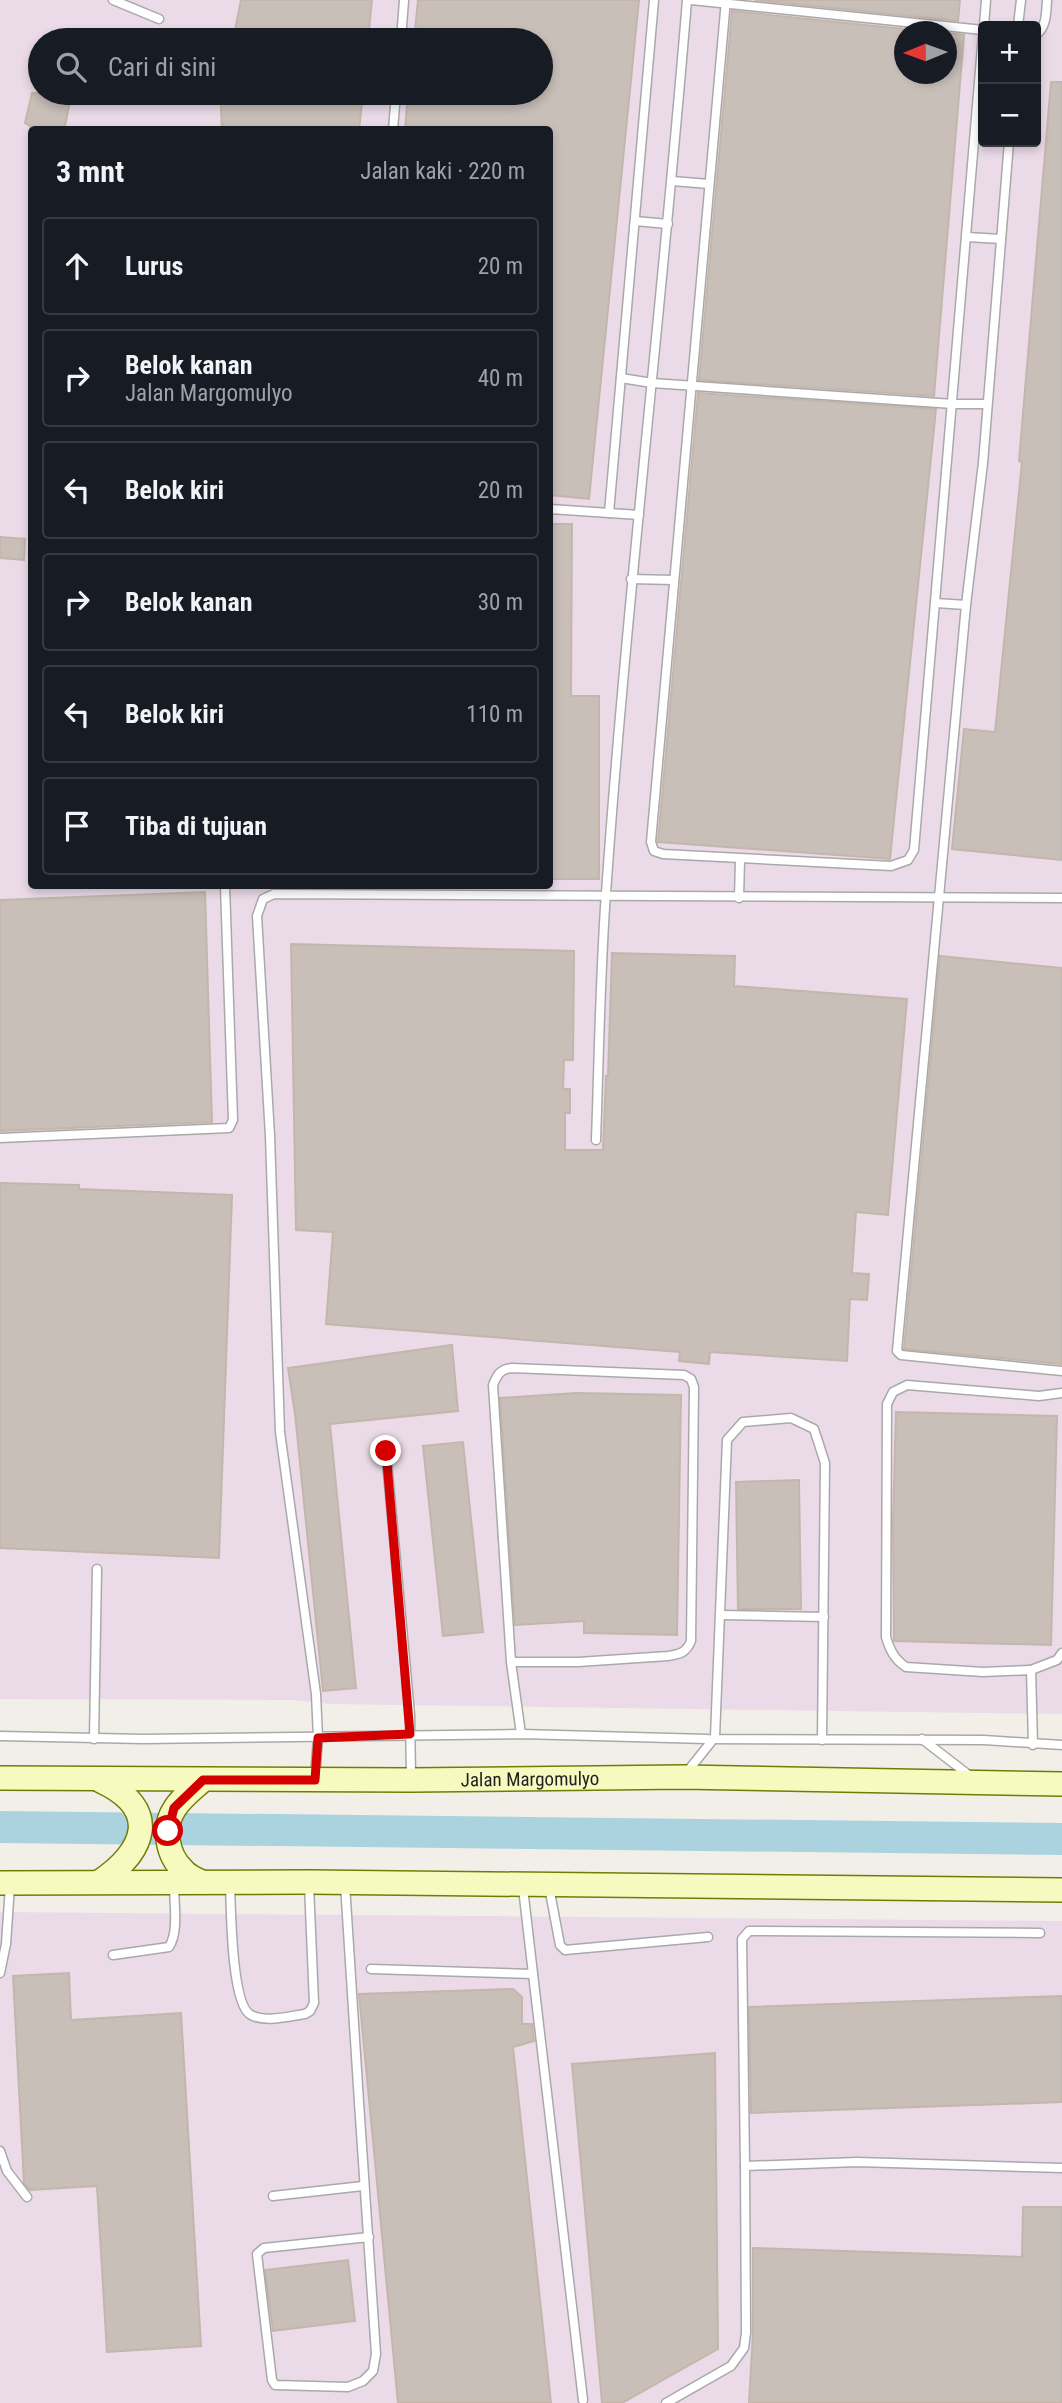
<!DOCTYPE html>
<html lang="id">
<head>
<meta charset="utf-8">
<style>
	:root { --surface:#171b24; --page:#242831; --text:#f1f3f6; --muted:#9ea1a6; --line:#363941 }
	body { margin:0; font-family:"Roboto Condensed",sans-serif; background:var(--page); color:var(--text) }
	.controls { position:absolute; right:21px; top:21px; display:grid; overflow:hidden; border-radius:7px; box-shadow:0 4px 10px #0003 }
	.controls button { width:63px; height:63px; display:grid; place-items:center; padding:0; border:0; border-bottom:2px solid var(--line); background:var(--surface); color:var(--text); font:35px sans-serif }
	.compass { position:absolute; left:894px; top:21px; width:63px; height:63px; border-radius:50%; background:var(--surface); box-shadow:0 4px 10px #0003; rotate:269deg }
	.stop { position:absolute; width:21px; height:21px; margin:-16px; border:5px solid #d40000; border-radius:50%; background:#fff }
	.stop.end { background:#d40000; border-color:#fff; box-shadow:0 2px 7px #0008 }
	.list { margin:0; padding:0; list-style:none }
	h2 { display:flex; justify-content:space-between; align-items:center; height:91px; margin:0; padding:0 28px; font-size:30px }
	h2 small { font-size:23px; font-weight:400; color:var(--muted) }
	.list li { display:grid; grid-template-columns:46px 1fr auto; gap:21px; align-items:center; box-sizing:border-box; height:98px; margin:0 14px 14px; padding:0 14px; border:2px solid var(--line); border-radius:7px }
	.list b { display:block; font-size:26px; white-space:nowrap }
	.list p { margin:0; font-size:23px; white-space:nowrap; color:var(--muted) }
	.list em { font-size:23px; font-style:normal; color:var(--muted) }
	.icon { flex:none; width:38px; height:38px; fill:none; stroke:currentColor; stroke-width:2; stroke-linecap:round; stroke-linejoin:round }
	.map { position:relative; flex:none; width:1062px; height:2403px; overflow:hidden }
	.search { position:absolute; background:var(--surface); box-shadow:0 4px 10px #0003; left:28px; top:28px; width:525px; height:77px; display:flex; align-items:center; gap:18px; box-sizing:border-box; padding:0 24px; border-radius:38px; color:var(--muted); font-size:26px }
	.panel { position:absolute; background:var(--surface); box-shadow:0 4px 10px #0003; left:28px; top:126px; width:525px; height:763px; border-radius:7px }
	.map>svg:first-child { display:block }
	.industrial { fill:#ebdbe8; fill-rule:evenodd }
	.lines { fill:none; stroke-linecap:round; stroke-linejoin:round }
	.river { stroke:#aad3df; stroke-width:32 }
	.building { fill:#c7bfb8; stroke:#c4b6ab; stroke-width:2 }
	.lane-casing { stroke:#a9a9a9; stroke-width:11 }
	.secondary-casing { stroke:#707d05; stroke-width:26 }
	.lane { stroke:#fff; stroke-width:8 }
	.secondary { stroke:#f7fabf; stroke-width:23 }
	.route { stroke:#d40000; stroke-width:9 }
	.labels { text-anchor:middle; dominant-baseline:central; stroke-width:6; stroke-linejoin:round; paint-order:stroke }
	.street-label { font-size:19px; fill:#222; stroke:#fff }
</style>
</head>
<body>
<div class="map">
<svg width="1062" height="2403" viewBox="0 0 1062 2403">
	<rect width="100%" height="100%" fill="#f2efe9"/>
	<g class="industrial">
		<path d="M0 0H1062V1714L329 1704 293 1700 0 1699ZM983 26H1036V142H983ZM904 32H946V74H904ZM40 40H541V93H40ZM32 130H550V886H32Z"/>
		<polygon points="0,1912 1062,1921 1062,2403 0,2403"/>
	</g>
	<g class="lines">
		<polyline class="river" points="0,1827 1062,1839"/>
	</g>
	<g class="building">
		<polygon points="241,0 372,0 368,40 233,40"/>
		<polygon points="418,0 639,0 589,499 550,495 550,130 405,130 408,93 541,93 541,40 414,40"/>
		<polygon points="755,0 960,0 958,21"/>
		<polygon points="732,11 933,32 905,32 905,74 947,74 947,33 964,35 934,396 699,380"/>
		<polygon points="1051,82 1062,82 1062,860 952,849 964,729 995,732 1022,462 1019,461"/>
		<polygon points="32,93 72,93 64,130 30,130 30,126 25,123"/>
		<polygon points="224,93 363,93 359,130 222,130 221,107"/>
		<polygon points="698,393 936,409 890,859 658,842"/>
		<polygon points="550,524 572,524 571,696 599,696 599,879 550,879"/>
		<polygon points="0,537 25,539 24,560 0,558"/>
		<polygon points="205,892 212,1122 0,1131 0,900"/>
		<polygon points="291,944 574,951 573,1060 564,1060 563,1089 570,1089 570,1113 565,1113 565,1150 603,1150 606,1076 608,1076 612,953 735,956 734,986 907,999 888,1215 856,1212 852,1273 869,1274 867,1300 850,1299 847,1361 710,1352 709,1364 679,1361 680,1352 326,1324 333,1232 296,1230"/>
		<polygon points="940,956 1062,968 1062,1364 904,1349"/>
		<polygon points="0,1183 79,1185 79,1189 232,1195 219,1558 0,1548"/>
		<polygon points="452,1345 458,1411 330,1424 356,1688 323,1691 295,1414 288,1368"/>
		<polygon points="576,1393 681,1395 677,1635 584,1633 584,1621 515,1625 500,1398"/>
		<polygon points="896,1412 1057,1416 1051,1645 894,1641 893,1520"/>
		<polygon points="463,1442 483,1632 443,1636 423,1446"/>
		<polygon points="799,1480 801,1609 738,1609 736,1482"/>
		<polygon points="69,1973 71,2020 181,2013 201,2346 107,2352 97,2186 30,2190 24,2183 13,1976"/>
		<polygon points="513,1989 522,1997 522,2024 532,2024 534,2041 513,2047 551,2403 398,2403 359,1994"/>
		<polygon points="1062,1996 1062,2102 751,2113 749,2007"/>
		<polygon points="715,2053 718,2349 622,2403 602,2403 572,2064"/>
		<polygon points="1023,2207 1062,2207 1062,2403 749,2403 753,2333 753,2248 1022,2257"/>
		<polygon points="348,2260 355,2321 273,2331 265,2270"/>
	</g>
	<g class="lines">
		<defs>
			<g id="lane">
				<polyline points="113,0 159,19"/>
				<polyline points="691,0 983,30"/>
				<polyline points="726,0 651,842 654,851 663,854 891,866 908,860 914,850 983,35"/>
				<polyline points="984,26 986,0"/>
				<polyline points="1018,26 1021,0"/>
				<path d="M1036 35C1047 26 1046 13 1047 0"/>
				<polyline points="401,40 404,0"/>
				<polyline points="393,130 396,93"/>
				<polyline points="1009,142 983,463 966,605 897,1351 901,1355 1062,1371"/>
				<polyline points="672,181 709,184"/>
				<polyline points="635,221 668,224"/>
				<polyline points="967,237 1001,239"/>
				<polyline points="621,378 652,383 953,404 987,404"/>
				<polyline points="550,509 639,515"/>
				<polyline points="609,513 654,0"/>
				<polyline points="631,579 674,580"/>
				<polyline points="936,603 966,605"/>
				<polyline points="739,898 740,860"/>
				<polyline points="0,1138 229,1128 233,1120 225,886"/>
				<path d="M596 1140C599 1057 600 975 606 893 627 595 663 298 687 0"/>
				<polyline points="386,1451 410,1714 411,1777"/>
				<polyline points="722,1615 824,1617"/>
				<path d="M511 1662H578L668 1656C680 1654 686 1653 691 1641L694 1387 691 1379 684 1375 512 1368C500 1369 497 1375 493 1385L511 1662 521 1734"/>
				<polyline points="1031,1670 1057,1660 1062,1653"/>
				<polyline points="0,1736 143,1739 521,1734 707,1739 984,1740 1062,1745"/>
				<polyline points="94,1739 97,1569"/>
				<polyline points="922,1739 970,1776"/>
				<path d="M1033 1745 1031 1670 983 1672 906 1667C894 1659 890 1650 886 1637L887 1404 893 1392 907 1385 1039 1396 1062 1393"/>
				<polyline points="687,1772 715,1737 727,1440 743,1422 791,1418 814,1429 825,1463 822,1740"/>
				<polyline points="315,1778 318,1738 316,1694 280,1432 270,1136 257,916 263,899 274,894 1062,898"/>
				<path d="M230 1884C231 1908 231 2005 251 2015 266 2023 289 2016 305 2014L310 2011 314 2003 309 1885"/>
				<path d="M345 1884C354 2041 366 2197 376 2354L373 2371 363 2381 348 2387 275 2385 272 2380 257 2254 264 2248 369 2237"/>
				<polyline points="549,1887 560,1945 565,1950 708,1937"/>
				<path d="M113 1955 169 1947C179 1932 174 1903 174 1885"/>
				<polyline points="371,1969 533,1974 523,1888"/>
				<polyline points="0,1973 6,1944 10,1886"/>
				<polyline points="533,1974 583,2400"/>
				<polyline points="0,2151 7,2171 27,2197"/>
				<polyline points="745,2166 742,1939 749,1931 1040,1933"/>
				<polyline points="273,2196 363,2186"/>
				<polyline points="666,2403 731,2366 744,2348 746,2333 745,2166 857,2162 1062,2168"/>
			</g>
			<g id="secondary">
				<path id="s1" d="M0 1778 411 1780 683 1777 1062 1784"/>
				<path d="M99 1882C146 1851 161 1809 101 1781"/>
				<path d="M202 1882C195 1879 188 1876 183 1870 167 1855 162 1827 175 1808 182 1797 193 1789 203 1780"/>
				<polyline points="0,1883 309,1882 1062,1890"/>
			</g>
		</defs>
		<use href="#lane" class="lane-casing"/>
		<use href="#secondary" class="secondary-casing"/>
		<use href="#lane" class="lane"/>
		<use href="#secondary" class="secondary"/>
	</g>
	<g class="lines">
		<polyline class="route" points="168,1831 174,1808 203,1780 315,1780 318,1738 410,1734 386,1451"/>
	</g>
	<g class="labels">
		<g class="street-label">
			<text stroke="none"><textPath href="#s1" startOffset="530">Jalan Margomulyo</textPath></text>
		</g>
	</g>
</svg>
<div class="controls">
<button>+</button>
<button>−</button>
</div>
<svg class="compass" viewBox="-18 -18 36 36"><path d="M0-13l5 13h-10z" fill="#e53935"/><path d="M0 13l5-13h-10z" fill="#9ea1a6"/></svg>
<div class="stop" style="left:168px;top:1831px"></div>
<div class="stop end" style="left:386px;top:1451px"></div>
<div class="search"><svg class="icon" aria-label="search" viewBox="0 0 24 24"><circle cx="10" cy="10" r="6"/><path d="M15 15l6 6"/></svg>Cari di sini</div>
<section class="panel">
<h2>3 mnt<small>Jalan kaki · 220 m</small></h2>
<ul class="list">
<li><svg class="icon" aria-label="ahead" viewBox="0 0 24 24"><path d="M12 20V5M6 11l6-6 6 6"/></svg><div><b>Lurus</b></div><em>20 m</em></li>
<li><svg class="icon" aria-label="right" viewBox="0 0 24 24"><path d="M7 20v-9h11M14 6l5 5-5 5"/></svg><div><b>Belok kanan</b><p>Jalan Margomulyo</p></div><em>40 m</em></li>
<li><svg class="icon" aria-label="left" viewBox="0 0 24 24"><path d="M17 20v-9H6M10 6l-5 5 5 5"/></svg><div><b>Belok kiri</b></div><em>20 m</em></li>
<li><svg class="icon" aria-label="right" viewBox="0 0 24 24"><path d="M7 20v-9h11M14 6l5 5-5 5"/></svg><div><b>Belok kanan</b></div><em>30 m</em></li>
<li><svg class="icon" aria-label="left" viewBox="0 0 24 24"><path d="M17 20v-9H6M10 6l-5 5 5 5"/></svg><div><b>Belok kiri</b></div><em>110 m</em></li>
<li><svg class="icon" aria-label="arrive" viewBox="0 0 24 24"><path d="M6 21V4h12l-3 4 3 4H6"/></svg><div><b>Tiba di tujuan</b></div></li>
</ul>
</section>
</div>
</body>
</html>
